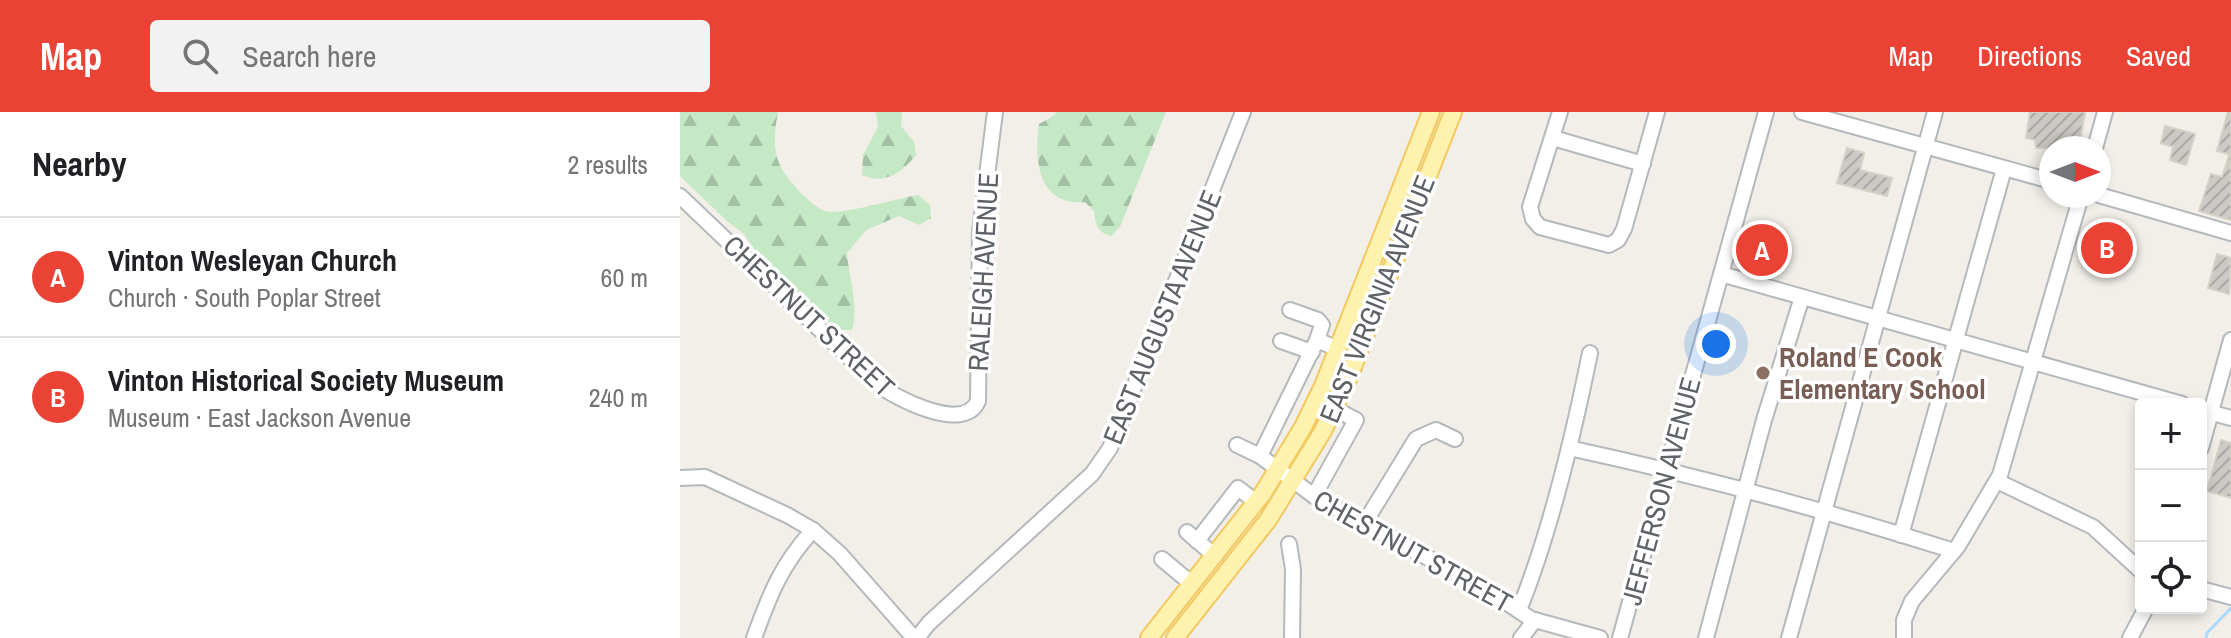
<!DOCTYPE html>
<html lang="en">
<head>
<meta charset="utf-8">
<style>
	:root { --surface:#fff; --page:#f2f2f2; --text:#202124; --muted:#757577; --line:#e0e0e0; --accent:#ea4335 }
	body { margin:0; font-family:"Archivo Narrow",sans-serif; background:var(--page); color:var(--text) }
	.controls { position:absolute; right:24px; bottom:24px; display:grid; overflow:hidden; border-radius:8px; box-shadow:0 4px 12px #0003 }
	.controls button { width:72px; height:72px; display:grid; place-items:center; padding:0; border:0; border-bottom:2px solid var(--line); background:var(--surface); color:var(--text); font:40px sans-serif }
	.compass { position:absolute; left:1359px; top:24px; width:72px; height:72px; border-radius:50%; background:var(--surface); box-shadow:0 4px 12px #0003; rotate:90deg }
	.you { position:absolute; left:1036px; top:232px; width:28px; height:28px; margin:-20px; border:6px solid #fff; border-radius:50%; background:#1a73e8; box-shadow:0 0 0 12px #1a73e833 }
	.badge { display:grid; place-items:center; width:52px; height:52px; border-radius:50%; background:var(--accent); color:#fff; font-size:26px; font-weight:700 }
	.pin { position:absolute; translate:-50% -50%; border:4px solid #fff; box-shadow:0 2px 8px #0006 }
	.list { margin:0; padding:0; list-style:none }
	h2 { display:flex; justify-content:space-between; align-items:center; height:104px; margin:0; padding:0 32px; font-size:34px }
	h2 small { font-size:26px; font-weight:400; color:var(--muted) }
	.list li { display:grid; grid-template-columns:52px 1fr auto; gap:24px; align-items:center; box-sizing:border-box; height:120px; padding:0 32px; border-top:2px solid var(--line) }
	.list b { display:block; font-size:30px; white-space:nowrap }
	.list p { margin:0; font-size:26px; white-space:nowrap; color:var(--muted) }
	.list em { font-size:26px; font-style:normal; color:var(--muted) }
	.icon { flex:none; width:44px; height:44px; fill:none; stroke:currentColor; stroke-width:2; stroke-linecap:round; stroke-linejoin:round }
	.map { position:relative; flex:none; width:1551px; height:526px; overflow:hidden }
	header { display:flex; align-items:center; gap:48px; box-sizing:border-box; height:112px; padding:0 40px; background:var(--accent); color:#fff }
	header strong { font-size:38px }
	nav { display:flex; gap:44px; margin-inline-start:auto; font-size:28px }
	.search { width:560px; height:72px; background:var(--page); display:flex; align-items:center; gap:20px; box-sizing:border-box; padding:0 28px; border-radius:8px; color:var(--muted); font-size:30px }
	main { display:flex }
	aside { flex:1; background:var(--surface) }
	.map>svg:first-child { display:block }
	.forest { fill:url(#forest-firs) }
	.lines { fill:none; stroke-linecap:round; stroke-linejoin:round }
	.stream { stroke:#aadaff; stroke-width:3 }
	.building { fill:url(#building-hatch); stroke:#d6d1c6; stroke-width:2 }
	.minor-casing { stroke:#b5b8bc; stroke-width:18 }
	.major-casing { stroke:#f2c960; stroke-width:20 }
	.minor { stroke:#fff; stroke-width:14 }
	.major { stroke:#fff2af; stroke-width:16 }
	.education-dot { fill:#8d6e63; stroke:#fff; stroke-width:3 }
	.labels { text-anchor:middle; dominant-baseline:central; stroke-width:7; stroke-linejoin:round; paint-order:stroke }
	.street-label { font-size:28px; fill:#5f6368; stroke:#fff }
	.education-label { font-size:28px; font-weight:bold; fill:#785e54; stroke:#fff; text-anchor:start }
</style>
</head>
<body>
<header>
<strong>Map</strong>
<div class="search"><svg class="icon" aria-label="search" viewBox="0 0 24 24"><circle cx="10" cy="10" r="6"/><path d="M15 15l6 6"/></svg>Search here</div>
<nav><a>Map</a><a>Directions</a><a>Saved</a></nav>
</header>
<main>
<aside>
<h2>Nearby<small>2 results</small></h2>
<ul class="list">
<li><span class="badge">A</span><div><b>Vinton Wesleyan Church</b><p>Church · South Poplar Street</p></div><em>60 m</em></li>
<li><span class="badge">B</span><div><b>Vinton Historical Society Museum</b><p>Museum · East Jackson Avenue</p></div><em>240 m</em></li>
</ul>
</aside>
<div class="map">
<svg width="1551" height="526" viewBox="0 0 1551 526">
	<defs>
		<pattern id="forest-firs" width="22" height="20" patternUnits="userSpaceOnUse" patternTransform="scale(2)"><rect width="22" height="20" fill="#c5e8c5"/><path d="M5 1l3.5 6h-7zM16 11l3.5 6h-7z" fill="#a3c0a4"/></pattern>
		<pattern id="building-hatch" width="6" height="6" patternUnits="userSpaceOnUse" patternTransform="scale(2)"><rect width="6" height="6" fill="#cccac5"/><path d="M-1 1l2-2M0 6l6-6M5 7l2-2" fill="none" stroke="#a9a8a4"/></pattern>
	</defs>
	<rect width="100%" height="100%" fill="#f1efe8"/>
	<g class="forest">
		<path d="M0 0H98C91 38 94 52 120 80 126 86 136 96 145 99 161 104 217 86 238 83L250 93 251 106 239 113 219 104 186 118 167 141C169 166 179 195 172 218H156L75 139 64 122 47 109 0 64Z"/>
		<path d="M196 0H222L221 14 234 30 236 43C221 61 205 73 182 63L183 43 198 15Z"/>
		<path d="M376 0H486L440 115 431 124C416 120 416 112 414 99L405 90C358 95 354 47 359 12L375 3Z"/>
	</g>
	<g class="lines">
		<polyline class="stream" points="1526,526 1527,521 1551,496"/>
	</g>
	<g class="building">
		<polygon points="1350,0 1405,0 1399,36 1356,36 1355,28 1346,26"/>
		<polygon points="1548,0 1551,0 1551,43 1537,39"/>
		<polygon points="1485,14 1515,22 1506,53 1490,48 1493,35 1481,31"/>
		<polygon points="1167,36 1184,41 1180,58 1212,66 1207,84 1157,71"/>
		<polygon points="1549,44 1551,44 1551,108 1519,99 1531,62 1542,65"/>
		<polygon points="1414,115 1427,118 1426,122 1442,127 1438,144 1433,143 1432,147 1429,146 1427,158 1414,155 1416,146 1408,141"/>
		<polygon points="1537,142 1551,146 1549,182 1528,176"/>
		<polygon points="1541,328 1551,331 1551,386 1527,379"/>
	</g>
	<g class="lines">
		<defs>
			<g id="minor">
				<polyline points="880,0 850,95 853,107 860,115 929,133 938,128 944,117 977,0"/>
				<polyline points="1122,0 1371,69"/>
				<polyline points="873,26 963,52"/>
				<polyline points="1415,36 1425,0"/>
				<polyline points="1419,83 1551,121"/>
				<path d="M0 84 197 272C216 286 284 322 298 289L300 119 315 0"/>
				<polyline points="1041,162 1502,292"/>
				<polyline points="610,198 638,208 642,213 637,228"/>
				<polyline points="601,229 632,240"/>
				<polyline points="658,237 637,228 580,344 634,384 811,480 851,507 920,526"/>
				<polyline points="1521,298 1551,306"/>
				<polyline points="557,333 580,344"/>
				<path d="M889 336C1019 364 1148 399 1274 439"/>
				<polyline points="1521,336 1551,228"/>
				<polyline points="0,366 25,365 107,403 133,418 160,442 234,526"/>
				<polyline points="1317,369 1413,415 1461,459"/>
				<polyline points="634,384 676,308 655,297"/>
				<polyline points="684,412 736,327 756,318 775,327"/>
				<polyline points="507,420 535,444"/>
				<path d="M1221 423C1256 300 1289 179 1324 57"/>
				<polyline points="517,429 558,376 576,390"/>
				<polyline points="609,432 613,457 612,526"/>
				<polyline points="482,447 512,472"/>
				<polyline points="1521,477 1551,485"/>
				<path d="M839 498C871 419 893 325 910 241"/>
				<path d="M74 526C90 482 101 453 133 418"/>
				<polyline points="237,526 249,511 412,362 430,336 563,0"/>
				<polyline points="841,526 855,508"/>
				<polyline points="940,526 1086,0"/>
				<polyline points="1026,526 1084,308 1122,185"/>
				<polyline points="1109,526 1255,0"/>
				<polyline points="1224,526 1224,508 1232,489 1278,434 1320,363 1401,84"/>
				<polyline points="1450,526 1466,496"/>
			</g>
			<g id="major">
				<polyline points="469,526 583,381 623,315 643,274 751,0"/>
				<polyline points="495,526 588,408 643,319 669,265 773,0"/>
			</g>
		</defs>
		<use href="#minor" class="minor-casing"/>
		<use href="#major" class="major-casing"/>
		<use href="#minor" class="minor"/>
		<use href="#major" class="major"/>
	</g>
	<circle class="education-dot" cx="1083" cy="261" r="8"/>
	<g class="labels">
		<g class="street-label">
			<text transform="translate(303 160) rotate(-87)">RALEIGH AVENUE</text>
			<text transform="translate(697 187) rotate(-68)">EAST VIRGINIA AVENUE</text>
			<text transform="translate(129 204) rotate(43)">CHESTNUT STREET</text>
			<text transform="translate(482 205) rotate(-68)">EAST AUGUSTA AVENUE</text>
			<text transform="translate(981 379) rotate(-75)">JEFFERSON AVENUE</text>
			<text transform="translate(733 439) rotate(29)">CHESTNUT STREET</text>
		</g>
		<g class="education-label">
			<text x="1099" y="245">Roland E Cook<tspan x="1099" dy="32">Elementary School</tspan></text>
		</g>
	</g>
</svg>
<div class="controls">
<button>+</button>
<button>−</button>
<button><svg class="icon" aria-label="locate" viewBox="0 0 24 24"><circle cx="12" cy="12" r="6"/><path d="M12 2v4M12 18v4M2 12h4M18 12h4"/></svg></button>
</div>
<svg class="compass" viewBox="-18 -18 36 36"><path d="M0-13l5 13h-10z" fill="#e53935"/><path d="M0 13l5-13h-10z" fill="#757577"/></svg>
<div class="you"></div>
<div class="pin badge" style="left:1082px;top:138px">A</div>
<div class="pin badge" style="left:1427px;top:136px">B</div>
</div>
</main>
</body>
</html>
